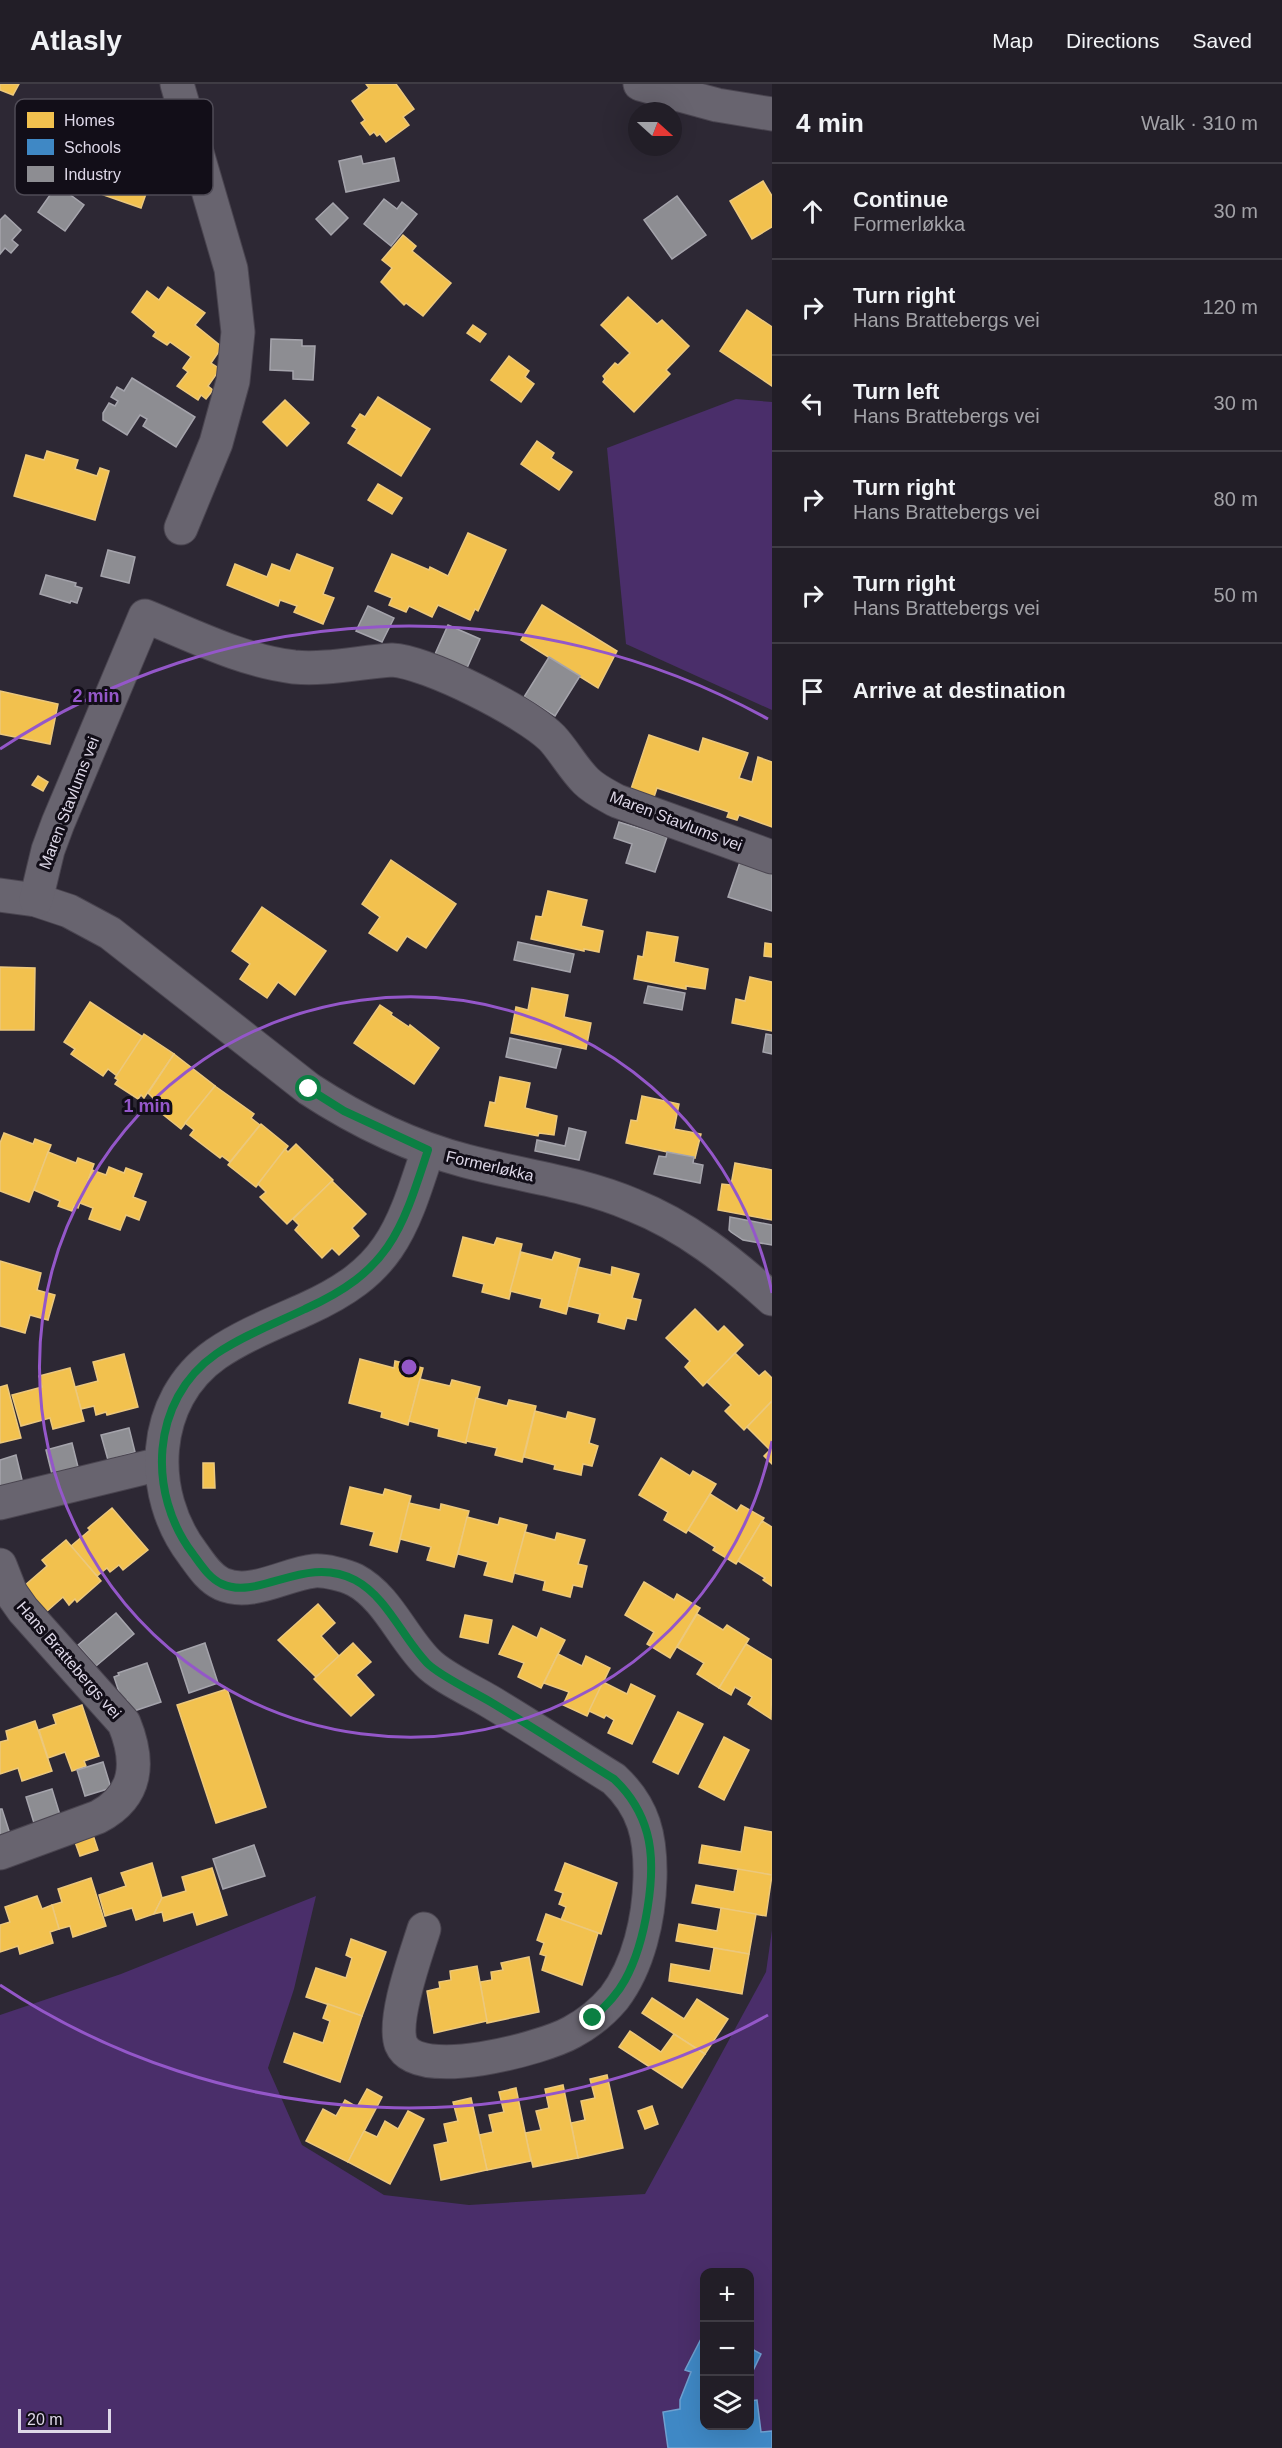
<!DOCTYPE html>
<html lang="en">
<head>
<meta charset="utf-8">
<style>
	:root { --surface:#221e27; --page:#2a272f; --text:#f1f3f6; --muted:#a2a2a7; --line:#3f3c44 }
	body { margin:0; font-family:Helvetica,sans-serif; background:var(--page); color:var(--text) }
	.controls { position:absolute; right:18px; bottom:18px; display:grid; overflow:hidden; border-radius:12px; box-shadow:0 6px 24px #0002 }
	.controls button { width:54px; height:54px; display:grid; place-items:center; padding:0; border:0; border-bottom:2px solid var(--line); background:var(--surface); color:var(--text); font:30px sans-serif }
	.compass { position:absolute; left:628px; top:18px; width:54px; height:54px; border-radius:50%; background:var(--surface); box-shadow:0 6px 24px #0002; rotate:111deg }
	.scale { position:absolute; left:18px; bottom:15px; width:93px; box-sizing:border-box; padding-left:6px; border:3px solid #ded8e8; border-top:0; font-size:16px; line-height:21px; white-space:nowrap; color:#ded8e8; -webkit-text-stroke:4px #120e18; paint-order:stroke }
	.stop { position:absolute; width:18px; height:18px; margin:-14px; border:4px solid #0b8043; border-radius:50%; background:#fff }
	.stop.end { background:#0b8043; border-color:#fff; box-shadow:0 2px 6px #0008 }
	.list { margin:0; padding:0; list-style:none }
	h2 { display:flex; justify-content:space-between; align-items:center; height:78px; margin:0; padding:0 24px; font-size:26px }
	h2 small { font-size:20px; font-weight:400; color:var(--muted) }
	.list li { display:grid; grid-template-columns:39px 1fr auto; gap:18px; align-items:center; box-sizing:border-box; height:96px; padding:0 24px; border-top:2px solid var(--line) }
	.list b { display:block; font-size:22px; white-space:nowrap }
	.list p { margin:0; font-size:20px; white-space:nowrap; color:var(--muted) }
	.list em { font-size:20px; font-style:normal; color:var(--muted) }
	.icon { flex:none; width:33px; height:33px; fill:none; stroke:currentColor; stroke-width:2; stroke-linecap:round; stroke-linejoin:round }
	.map { position:relative; flex:none; width:772px; height:2364px; overflow:hidden }
	header { display:flex; align-items:center; gap:36px; box-sizing:border-box; height:84px; padding:0 30px; background:var(--surface); border-bottom:2px solid var(--line) }
	header strong { font-size:28px }
	nav { display:flex; gap:33px; margin-inline-start:auto; font-size:21px }
	main { display:flex }
	aside { flex:1; background:var(--surface) }
	.map>svg:first-child { display:block }
	.green { fill:#4a2e6a; fill-rule:evenodd }
	.homes { fill:#f2c14e; stroke:#ecc87c; stroke-width:1.5 }
	.schools { fill:#3f88c5; stroke:#6fa0d0; stroke-width:1.5 }
	.industry { fill:#8d8d92; stroke:#a5a4ac; stroke-width:1.5 }
	.lines { fill:none; stroke-linecap:round; stroke-linejoin:round }
	.minor-casing { stroke:#4a4550; stroke-width:35 }
	.minor { stroke:#68646f; stroke-width:33 }
	.route { stroke:#0b8043; stroke-width:8 }
	.ring { fill:none; stroke:#9457c9; stroke-width:3 }
	.labels { text-anchor:middle; dominant-baseline:central; stroke-width:6; stroke-linejoin:round; paint-order:stroke }
	.street-label { font-size:16px; fill:#ded8e8; stroke:#120e18 }
	.key { fill:#120e18; stroke:#4f4b56; stroke-width:1.5 }
	.key-label { font-size:16px; fill:#ded8e8 }
	.centre { fill:#9457c9; stroke:#120e18; stroke-width:3 }
	.ring-label { font-size:18px; text-anchor:middle; font-weight:bold; fill:#9457c9; stroke:#120e18; stroke-width:6; stroke-linejoin:round; paint-order:stroke }
</style>
</head>
<body>
<header>
<strong>Atlasly</strong>
<nav><a>Map</a><a>Directions</a><a>Saved</a></nav>
</header>
<main>
<div class="map">
<svg width="772" height="2364" viewBox="0 0 772 2364">
	<rect width="100%" height="100%" fill="#2d2834"/>
	<g class="green">
		<polygon points="736,315 772,318 772,626 626,560 607,364"/>
		<path d="M316 1812 294 1905 268 1984 302 2061 384 2111 469 2121 645 2110 766 1888 772 1846V2364H0V1931L121 1890ZM704 2188H750V2342H704Z"/>
	</g>
	<g class="homes">
		<polygon points="0,0 19,0 13,11 0,6"/>
		<polygon points="366,0 396,0 414,25 403,33 409,41 386,58 380,50 377,52 374,48 370,51 361,39 365,36 352,17 369,4"/>
		<polygon points="73,55 155,84 141,124 58,95"/>
		<polygon points="763,97 772,112 772,143 752,155 730,117"/>
		<polygon points="403,151 416,162 412,167 451,199 423,232 406,219 404,221 381,198 392,184 382,176"/>
		<polygon points="168,203 205,229 195,241 222,263 211,279 220,285 208,302 213,306 206,315 201,311 198,316 177,302 188,288 183,284 191,273 170,258 167,261 153,252 156,248 132,228 147,207 159,216"/>
		<polygon points="628,213 657,240 662,236 689,262 666,286 670,290 634,328 603,298 605,295 603,292 615,279 618,281 630,269 601,241"/>
		<polygon points="747,226 772,243 772,302 720,267"/>
		<polygon points="473,241 486,250 480,258 467,249"/>
		<polygon points="509,272 529,287 525,293 534,300 521,318 491,296"/>
		<polygon points="378,313 430,345 401,392 348,359 357,345 352,342 360,330 365,333"/>
		<polygon points="285,316 309,339 287,362 263,338"/>
		<polygon points="537,357 554,369 551,374 572,388 559,406 521,380"/>
		<polygon points="47,367 78,376 75,385 97,392 100,384 109,387 95,436 14,412 26,371 44,376"/>
		<polygon points="378,400 402,414 392,430 368,416"/>
		<polygon points="468,449 506,466 478,527 475,525 470,536 438,521 432,533 409,522 406,528 389,521 392,514 375,507 392,470 429,486 430,483 448,492"/>
		<polygon points="297,470 333,484 323,510 334,514 323,540 294,528 297,522 280,516 278,522 227,501 235,480 267,493 272,480 290,487"/>
		<polygon points="542,521 617,567 598,604 521,556"/>
		<polygon points="0,607 58,620 50,660 0,650"/>
		<polygon points="649,651 699,668 703,654 748,669 739,694 752,698 758,673 772,678 772,743 739,731 737,736 727,733 729,728 657,704 654,713 631,705"/>
		<polygon points="38,692 48,698 43,707 32,701"/>
		<polygon points="391,776 456,820 426,864 407,852 397,867 369,849 380,833 362,820"/>
		<polygon points="548,807 587,816 581,842 603,847 599,868 584,865 584,867 531,855 536,832 542,833"/>
		<polygon points="262,823 326,867 295,911 278,898 267,914 240,895 250,880 232,867"/>
		<polygon points="647,848 678,853 674,878 708,885 705,905 686,902 686,905 634,895 638,872 643,873"/>
		<polygon points="765,859 772,860 772,873 764,872"/>
		<polygon points="0,883 35,884 34,946 0,946"/>
		<polygon points="750,893 772,898 772,947 732,939 736,915 745,917"/>
		<polygon points="532,904 568,911 564,933 591,939 586,965 511,949 516,923 528,926"/>
		<polygon points="90,918 143,953 117,992 108,985 103,992 71,970 75,965 64,958"/>
		<polygon points="380,921 392,929 391,931 409,943 410,941 439,964 414,1000 354,959"/>
		<polygon points="144,950 174,970 144,1014 141,1011 138,1015 115,1000 118,996 115,994"/>
		<polygon points="174,970 215,1002 181,1045 151,1021 155,1016 148,1009"/>
		<polygon points="500,993 530,999 525,1024 557,1032 554,1051 539,1049 538,1052 485,1042 490,1018 495,1019"/>
		<polygon points="215,1002 254,1030 251,1034 260,1041 230,1078 222,1072 220,1074 190,1051 194,1046 185,1039"/>
		<polygon points="642,1012 679,1020 674,1045 701,1050 695,1074 626,1059 631,1036 637,1037"/>
		<polygon points="261,1040 288,1062 256,1103 228,1081"/>
		<polygon points="4,1049 33,1060 35,1055 51,1061 29,1118 0,1107 0,1059"/>
		<polygon points="296,1060 333,1096 287,1140 260,1113 266,1108 258,1100 285,1065 288,1068"/>
		<polygon points="48,1068 76,1079 78,1074 94,1080 78,1124 74,1122 72,1127 58,1122 60,1117 34,1106"/>
		<polygon points="735,1079 772,1086 772,1136 718,1126 722,1100 731,1101"/>
		<polygon points="109,1083 124,1089 126,1084 142,1090 133,1113 146,1118 139,1136 126,1131 120,1146 89,1135 93,1124 80,1119 92,1086 106,1091"/>
		<polygon points="332,1097 366,1130 352,1144 359,1152 339,1171 332,1164 322,1174 295,1146 299,1141 293,1135"/>
		<polygon points="463,1153 494,1161 497,1154 522,1160 509,1215 482,1208 484,1200 453,1192"/>
		<polygon points="521,1168 552,1176 555,1168 580,1175 566,1230 540,1223 542,1215 510,1207"/>
		<polygon points="0,1177 41,1189 37,1206 55,1211 48,1236 30,1231 25,1249 0,1242"/>
		<polygon points="578,1183 611,1191 612,1183 639,1190 632,1214 641,1216 636,1236 627,1234 624,1245 598,1238 600,1230 568,1222"/>
		<polygon points="695,1225 718,1248 724,1242 743,1261 703,1302 685,1283 690,1277 666,1254"/>
		<polygon points="735,1269 759,1292 765,1287 772,1294 772,1317 744,1346 725,1327 731,1321 707,1298"/>
		<polygon points="124,1270 138,1323 107,1331 106,1328 96,1331 94,1322 81,1325 75,1303 98,1297 93,1278"/>
		<polygon points="360,1275 394,1284 395,1277 423,1284 408,1341 381,1333 382,1328 349,1319"/>
		<polygon points="70,1284 84,1337 53,1345 50,1334 21,1342 12,1311 42,1303 39,1292"/>
		<polygon points="420,1295 450,1302 452,1296 480,1303 466,1359 438,1352 439,1345 409,1337"/>
		<polygon points="7,1301 21,1354 0,1359 0,1303"/>
		<polygon points="476,1314 507,1322 509,1316 536,1322 522,1378 495,1371 497,1364 466,1357"/>
		<polygon points="772,1317 772,1380 764,1372 770,1366 747,1343"/>
		<polygon points="535,1327 566,1335 568,1328 595,1335 589,1359 598,1362 592,1382 583,1380 581,1391 554,1385 555,1381 524,1373"/>
		<polygon points="661,1374 690,1392 693,1387 716,1400 686,1449 664,1436 668,1428 639,1411"/>
		<polygon points="203,1379 214,1379 215,1404 203,1404"/>
		<polygon points="350,1403 383,1411 385,1405 411,1412 397,1468 370,1461 374,1448 341,1440"/>
		<polygon points="710,1410 737,1427 741,1421 764,1434 736,1480 713,1466 715,1463 688,1446"/>
		<polygon points="409,1419 440,1426 441,1420 469,1427 454,1483 427,1476 431,1463 400,1455"/>
		<polygon points="112,1424 148,1466 123,1486 119,1481 110,1488 107,1484 97,1492 71,1462 90,1446 88,1444"/>
		<polygon points="467,1433 498,1441 500,1434 527,1441 512,1498 484,1491 488,1478 458,1470"/>
		<polygon points="762,1437 772,1443 772,1502 763,1496 765,1494 738,1477"/>
		<polygon points="525,1448 555,1456 557,1449 585,1456 578,1480 587,1482 582,1503 573,1501 570,1513 543,1506 545,1497 514,1489"/>
		<polygon points="66,1456 101,1497 77,1518 75,1515 69,1521 63,1513 46,1528 24,1502 47,1482 42,1476"/>
		<polygon points="644,1498 674,1516 677,1510 700,1524 670,1574 647,1560 654,1548 625,1531"/>
		<polygon points="318,1520 335,1539 321,1552 339,1572 316,1593 278,1556"/>
		<polygon points="697,1530 723,1546 727,1541 749,1555 719,1604 697,1590 704,1579 677,1563"/>
		<polygon points="465,1531 492,1536 488,1559 460,1553"/>
		<polygon points="513,1542 537,1554 541,1544 565,1556 541,1604 518,1593 524,1579 499,1570"/>
		<polygon points="353,1559 371,1578 356,1591 374,1611 351,1632 314,1595"/>
		<polygon points="746,1560 772,1576 771,1635 748,1620 752,1613 735,1603 731,1611 719,1604"/>
		<polygon points="558,1570 582,1582 586,1572 610,1584 587,1632 563,1621 569,1608 544,1599"/>
		<polygon points="603,1598 627,1610 631,1600 655,1612 632,1660 608,1649 614,1636 606,1631 604,1634 589,1627"/>
		<polygon points="227,1605 266,1723 216,1739 177,1621"/>
		<polygon points="82,1621 99,1672 84,1677 86,1682 72,1687 65,1668 48,1674 39,1646 56,1640 53,1631"/>
		<polygon points="678,1628 703,1640 678,1690 653,1678"/>
		<polygon points="35,1637 52,1687 22,1697 18,1684 0,1690 0,1658 8,1656 6,1647"/>
		<polygon points="724,1653 749,1666 724,1716 699,1703"/>
		<polygon points="745,1743 772,1748 772,1791 699,1779 702,1761 741,1768"/>
		<polygon points="93,1751 98,1766 80,1772 75,1758"/>
		<polygon points="152,1779 162,1814 154,1830 136,1836 132,1824 105,1832 99,1811 126,1802 121,1789"/>
		<polygon points="565,1779 617,1799 601,1850 561,1836 566,1823 559,1820 563,1809 555,1806"/>
		<polygon points="212,1784 227,1831 197,1841 193,1828 164,1837 162,1828 154,1830 162,1814 186,1807 182,1793"/>
		<polygon points="738,1785 772,1791 766,1832 692,1819 696,1801 734,1808"/>
		<polygon points="91,1794 106,1842 73,1853 70,1842 59,1845 52,1821 62,1818 58,1805"/>
		<polygon points="37,1812 42,1825 52,1821 59,1845 50,1848 53,1859 20,1870 18,1862 0,1868 0,1841 10,1838 5,1823"/>
		<polygon points="721,1824 756,1830 749,1870 676,1857 679,1840 717,1847"/>
		<polygon points="546,1830 598,1849 582,1901 542,1886 546,1872 540,1870 544,1859 537,1856"/>
		<polygon points="351,1855 386,1868 362,1932 306,1913 316,1884 346,1894 352,1874 346,1871"/>
		<polygon points="714,1864 749,1870 742,1910 669,1897 671,1880 710,1887"/>
		<polygon points="529,1873 539,1928 487,1939 480,1898 492,1896 491,1888 503,1886 501,1879"/>
		<polygon points="477,1882 487,1937 434,1949 427,1907 440,1904 439,1898 451,1896 450,1887"/>
		<polygon points="652,1914 684,1935 697,1915 728,1935 705,1970 642,1929"/>
		<polygon points="328,1920 362,1932 340,1998 284,1978 294,1949 323,1959 330,1937 323,1934"/>
		<polygon points="630,1947 661,1968 674,1950 705,1970 682,2004 619,1963"/>
		<polygon points="607,1991 623,2064 578,2074 571,2039 585,2036 581,2017 595,2014 590,1995"/>
		<polygon points="563,2001 578,2074 533,2083 525,2049 541,2046 536,2027 549,2024 545,2005"/>
		<polygon points="516,2004 531,2077 487,2086 479,2051 493,2048 489,2031 504,2028 499,2008"/>
		<polygon points="367,2005 382,2013 348,2078 306,2057 323,2025 336,2032 345,2016 357,2023"/>
		<polygon points="471,2014 487,2086 441,2096 434,2061 448,2058 444,2040 458,2037 453,2018"/>
		<polygon points="652,2022 658,2040 645,2045 638,2027"/>
		<polygon points="408,2027 424,2035 390,2100 348,2078 364,2047 377,2053 385,2037 398,2045"/>
	</g>
	<g class="schools">
		<polygon points="704,2249 704,2342 750,2342 750,2317 757,2316 761,2348 772,2347 772,2364 668,2364 663,2328 680,2325 680,2316 691,2288 685,2286"/>
		<polygon points="750,2264 761,2270 750,2293"/>
	</g>
	<g class="industry">
		<polygon points="361,72 363,80 394,74 399,97 346,108 339,77"/>
		<polygon points="57,101 84,121 65,147 38,128"/>
		<polygon points="677,112 706,151 672,175 644,136"/>
		<polygon points="384,115 397,125 402,118 417,130 391,162 364,140"/>
		<polygon points="333,119 348,134 331,151 316,135"/>
		<polygon points="5,131 21,146 12,156 18,161 11,169 5,164 0,170 0,136"/>
		<polygon points="271,255 302,256 302,262 315,262 313,296 293,295 293,287 270,286"/>
		<polygon points="132,294 195,333 176,363 143,342 147,335 140,331 127,351 103,336 103,329 109,319 115,322 118,317 111,313 117,303 124,307"/>
		<polygon points="108,466 135,473 129,499 101,492"/>
		<polygon points="46,491 76,499 75,502 82,504 77,519 71,517 70,519 40,510"/>
		<polygon points="368,522 394,534 382,558 356,547"/>
		<polygon points="448,541 480,555 467,584 435,570"/>
		<polygon points="549,573 580,592 555,632 524,613"/>
		<polygon points="619,738 667,753 655,788 626,779 632,760 614,754"/>
		<polygon points="740,778 772,789 772,827 728,813"/>
		<polygon points="518,858 574,870 570,888 514,876"/>
		<polygon points="648,902 685,909 682,926 644,919"/>
		<polygon points="766,950 772,951 772,970 763,968"/>
		<polygon points="510,954 561,965 556,984 506,973"/>
		<polygon points="569,1044 586,1048 579,1076 535,1067 537,1056 565,1062"/>
		<polygon points="667,1068 694,1073 693,1079 703,1081 700,1099 654,1090 659,1072 666,1073"/>
		<polygon points="730,1133 772,1141 772,1161 743,1156 731,1148 729,1146"/>
		<polygon points="129,1344 135,1368 108,1376 101,1351"/>
		<polygon points="72,1359 78,1383 52,1390 46,1366"/>
		<polygon points="16,1371 23,1400 0,1406 0,1376"/>
		<polygon points="116,1529 134,1550 96,1582 78,1561"/>
		<polygon points="205,1559 218,1599 189,1609 176,1569"/>
		<polygon points="147,1579 161,1618 131,1628 127,1616 122,1617 114,1593 119,1591 118,1589"/>
		<polygon points="103,1678 111,1704 85,1712 77,1686"/>
		<polygon points="52,1705 60,1731 34,1739 26,1713"/>
		<polygon points="0,1725 2,1725 10,1750 0,1753"/>
		<polygon points="254,1761 265,1792 223,1805 213,1775"/>
	</g>
	<g class="lines">
		<defs>
			<g id="minor">
				<polyline points="177,0 231,185 238,248 233,297 216,359 181,444"/>
				<polyline points="640,0 717,21 772,30"/>
				<path d="M0 811 36 816 69 827 110 849 309 1005C358 1037 409 1062 466 1077 522 1092 579 1098 633 1121 686 1142 730 1177 772 1215"/>
				<path d="M36 816 48 766 58 739 145 532C192 551 243 577 294 583 326 586 360 578 392 576 427 578 526 628 552 654 564 667 573 684 586 697 595 706 606 711 617 717L772 773"/>
				<polyline points="0,1419 160,1380"/>
				<path d="M0 1481 11 1509 23 1526 124 1639C140 1678 138 1712 98 1733L0 1769"/>
				<path d="M424 1845C416 1871 392 1935 401 1960 417 1999 544 1964 572 1948 587 1940 603 1927 614 1914 639 1881 649 1834 650 1794 651 1753 644 1723 614 1695 572 1669 531 1642 489 1617 472 1607 440 1592 427 1578 402 1553 387 1513 355 1496 345 1491 324 1486 314 1487 285 1490 251 1513 222 1500 209 1494 201 1481 193 1470 147 1410 150 1316 216 1270 244 1251 275 1239 306 1225 390 1187 401 1149 428 1066"/>
			</g>
		</defs>
		<use href="#minor" class="minor-casing"/>
		<use href="#minor" class="minor"/>
	</g>
	<g class="lines">
		<path class="route" d="M309 1005 344 1027 428 1066C401 1149 389 1187 305 1225 276 1239 244 1251 216 1270 150 1316 147 1410 193 1470 201 1481 209 1494 222 1500 259 1517 305 1470 355 1496 387 1513 402 1553 427 1579 440 1592 472 1607 489 1617 531 1642 572 1669 614 1695 630 1710 641 1727 647 1749 658 1788 645 1860 625 1896 617 1911 605 1922 593 1934"/>
	</g>
	<g class="ring">
		<path d="M772 1357A370 370 0 1 1 772 1209"/>
		<path d="M768 1931A741 741 0 0 1 0 1901M0 665A741 741 0 0 1 768 635"/>
	</g>
	<g class="labels">
		<g class="street-label">
			<text transform="translate(69 719) rotate(-69)">Maren Stavlums vei</text>
			<text transform="translate(676 737) rotate(21)">Maren Stavlums vei</text>
			<text transform="translate(490 1082) rotate(13)">Formerløkka</text>
			<text transform="translate(69 1576) rotate(49)">Hans Brattebergs vei</text>
		</g>
	</g>
	<rect x="15" y="15" width="198" height="96" rx="9" class="key"/>
	<rect x="27" y="28" width="27" height="16" fill="#f2c14e"/>
	<rect x="27" y="55" width="27" height="16" fill="#3f88c5"/>
	<rect x="27" y="82" width="27" height="16" fill="#8d8d92"/>
	<g class="key-label">
		<text x="64" y="42">Homes</text>
		<text x="64" y="69">Schools</text>
		<text x="64" y="96">Industry</text>
	</g>
	<circle cx="409" cy="1283" r="9" class="centre"/>
	<g class="ring-label">
		<text x="96" y="618">2 min</text>
		<text x="147" y="1028">1 min</text>
	</g>
</svg>
<div class="controls">
<button>+</button>
<button>−</button>
<button><svg class="icon" aria-label="layers" viewBox="0 0 24 24"><path d="M12 4l9 5-9 5-9-5zM3 14l9 5 9-5"/></svg></button>
</div>
<svg class="compass" viewBox="-18 -18 36 36"><path d="M0-13l5 13h-10z" fill="#e53935"/><path d="M0 13l5-13h-10z" fill="#a2a2a7"/></svg>
<div class="scale">20 m</div>
<div class="stop" style="left:309px;top:1005px"></div>
<div class="stop end" style="left:593px;top:1934px"></div>
</div>
<aside>
<h2>4 min<small>Walk · 310 m</small></h2>
<ul class="list">
<li><svg class="icon" aria-label="ahead" viewBox="0 0 24 24"><path d="M12 20V5M6 11l6-6 6 6"/></svg><div><b>Continue</b><p>Formerløkka</p></div><em>30 m</em></li>
<li><svg class="icon" aria-label="right" viewBox="0 0 24 24"><path d="M7 20v-9h11M14 6l5 5-5 5"/></svg><div><b>Turn right</b><p>Hans Brattebergs vei</p></div><em>120 m</em></li>
<li><svg class="icon" aria-label="left" viewBox="0 0 24 24"><path d="M17 20v-9H6M10 6l-5 5 5 5"/></svg><div><b>Turn left</b><p>Hans Brattebergs vei</p></div><em>30 m</em></li>
<li><svg class="icon" aria-label="right" viewBox="0 0 24 24"><path d="M7 20v-9h11M14 6l5 5-5 5"/></svg><div><b>Turn right</b><p>Hans Brattebergs vei</p></div><em>80 m</em></li>
<li><svg class="icon" aria-label="right" viewBox="0 0 24 24"><path d="M7 20v-9h11M14 6l5 5-5 5"/></svg><div><b>Turn right</b><p>Hans Brattebergs vei</p></div><em>50 m</em></li>
<li><svg class="icon" aria-label="arrive" viewBox="0 0 24 24"><path d="M6 21V4h12l-3 4 3 4H6"/></svg><div><b>Arrive at destination</b></div></li>
</ul>
</aside>
</main>
</body>
</html>
